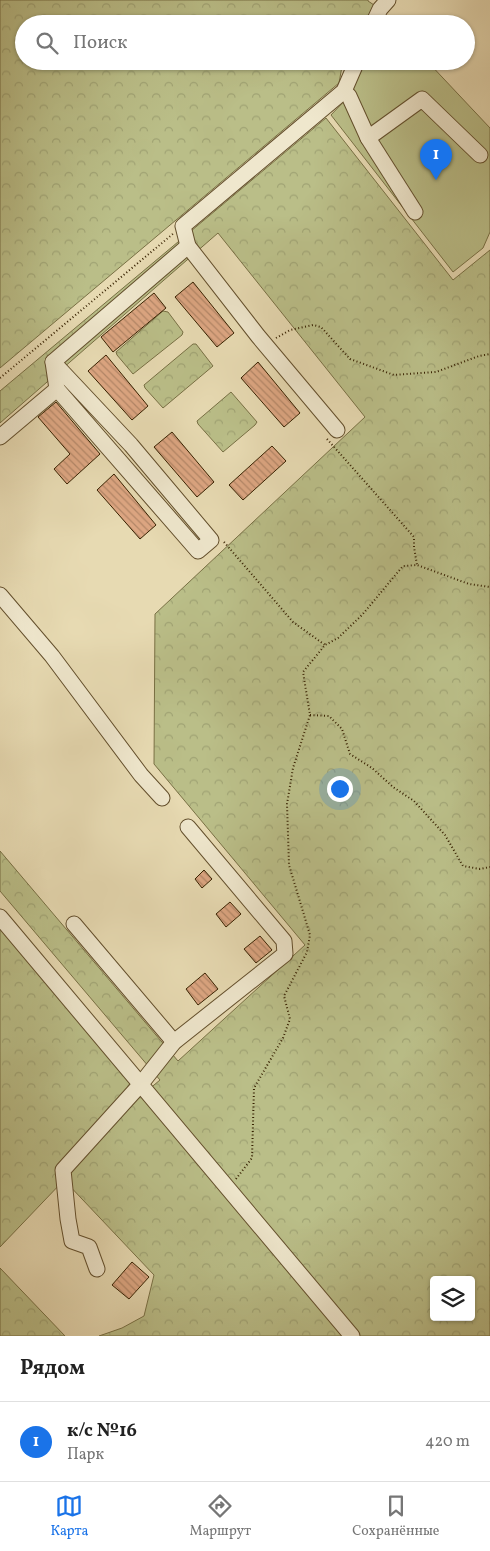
<!DOCTYPE html>
<html lang="ru">
<head>
<meta charset="utf-8">
<style>
	:root { --surface:#fff; --page:#f2f2f2; --text:#222; --muted:#767676; --line:#e0e0e0; --accent:#1a73e8 }
	body { margin:0; font-family:Vollkorn,serif; background:var(--page); color:var(--text) }
	.controls { position:absolute; right:15px; bottom:15px; display:grid; overflow:hidden; border-radius:5px; box-shadow:0 1px 4px #0004 }
	.controls button { width:45px; height:45px; display:grid; place-items:center; padding:0; border:0; border-bottom:1px solid var(--line); background:var(--surface); color:var(--text); font:25px sans-serif }
	.you { position:absolute; left:339px; top:788px; width:18px; height:18px; margin:-12px; border:4px solid #fff; border-radius:50%; background:#1a73e8; box-shadow:0 0 0 8px #1a73e833 }
	.badge { display:grid; place-items:center; width:32px; height:32px; border-radius:50%; background:var(--accent); color:#fff; font-size:16px; font-weight:700 }
	.pin { position:absolute; translate:-50% -41px; filter:drop-shadow(0 1px 2px #0008) }
	.pin::after { content:''; position:absolute; top:26px; width:18px; height:15px; background:inherit; clip-path:polygon(0 0,100% 0,50% 100%) }
	.list { margin:0; padding:0; list-style:none }
	h2 { display:flex; justify-content:space-between; align-items:center; height:65px; margin:0; padding:0 20px; font-size:21px }
	h2 small { font-size:16px; font-weight:400; color:var(--muted) }
	.list li { display:grid; grid-template-columns:32px 1fr auto; gap:15px; align-items:center; box-sizing:border-box; height:80px; padding:0 20px; border-top:1px solid var(--line) }
	.list b { display:block; font-size:19px; white-space:nowrap }
	.list p { margin:0; font-size:16px; white-space:nowrap; color:var(--muted) }
	.list em { font-size:16px; font-style:normal; color:var(--muted) }
	.icon { flex:none; width:28px; height:28px; fill:none; stroke:currentColor; stroke-width:2; stroke-linecap:round; stroke-linejoin:round }
	.map { position:relative; flex:none; width:490px; height:1336px; overflow:hidden }
	.search { position:absolute; background:var(--surface); box-shadow:0 1px 4px #0004; left:15px; right:15px; top:15px; height:55px; display:flex; align-items:center; gap:12px; box-sizing:border-box; padding:0 18px; border-radius:28px; color:var(--muted); font-size:19px }
	.sheet { height:145px; background:var(--surface) }
	nav { display:flex; justify-content:space-around; align-items:center; box-sizing:border-box; height:70px; border-top:1px solid var(--line); background:var(--surface); font-size:14px; color:var(--muted) }
	nav a { display:grid; justify-items:center; gap:2px }
	nav .on { color:var(--accent) }
	.map>svg:first-child { display:block }
	.green { fill:#babe88; stroke:#787044 }
	.forest { fill:url(#forest-crowns); stroke:#787044; fill-rule:evenodd }
	.building { fill:url(#building-back-hatch); stroke:#372100 }
	.lines { fill:none; stroke-linecap:round; stroke-linejoin:round }
	.minor-casing { stroke:#634f2c; stroke-width:17 }
	.path { stroke:#372100; stroke-width:2; stroke-dasharray:1 2.5; stroke-linecap:butt }
	.minor { stroke:#efe7cd; stroke-width:15 }
</style>
</head>
<body>
<div class="map">
<svg width="490" height="1336" viewBox="0 0 490 1336">
	<defs>
		<pattern id="forest-crowns" width="20" height="18" patternUnits="userSpaceOnUse" patternTransform="scale(1.25)"><rect width="20" height="18" fill="#babe88"/><path d="M2 6a3 3 0 1 1 6 0M12 15a3 3 0 1 1 6 0" fill="none" stroke="#a0a374"/></pattern>
		<pattern id="building-back-hatch" width="6" height="6" patternUnits="userSpaceOnUse" patternTransform="scale(1.25)"><rect width="6" height="6" fill="#dda682"/><path d="M-1 5l2 2M0 0l6 6M5-1l2 2" fill="none" stroke="#b48768"/></pattern>
	</defs>
	<rect width="100%" height="100%" fill="#e7dab2"/>
	<filter id="stains"><feTurbulence type="fractalNoise" baseFrequency=".004" numOctaves="4"/><feColorMatrix values="0 0 0 0 .2 0 0 0 0 .09 0 0 0 0 .02 0 0 0 .5 -.17"/></filter>
	<radialGradient id="worn" r=".72"><stop offset=".6" stop-color="#630" stop-opacity="0"/><stop offset="1" stop-color="#630" stop-opacity=".3"/></radialGradient>
	<polygon class="green" points="366,61 427,61 490,128 490,232 483,248 453,272 331,115 349,96"/>
	<g class="forest">
		<polygon points="0,0 368,0 368,1 377,7 368,24 24,24 24,61 343,61 339,83 0,368"/>
		<path d="M326 118 453 280 490 250V1336H99L122 1328 144 1316 154 1275 64 1180 0 1247V924L142 1095 160 1080 0 891V851L178 1061 305 945 154 764 155 614 365 417 218 233 0 423V391ZM434 1280H471V1317H434Z"/>
		<polygon points="163,311 168,312 183,332 182,335 133,374 117,355 116,352"/>
		<polygon points="193,344 196,344 213,366 163,408 145,388 144,385"/>
		<polygon points="231,392 257,422 255,425 223,452 198,424 197,421"/>
		<polygon points="0,1268 65,1336 0,1336"/>
	</g>
	<g class="building">
		<polygon points="193,282 234,333 217,347 175,297"/>
		<polygon points="154,293 166,308 113,352 101,337"/>
		<polygon points="106,355 148,406 132,420 88,371"/>
		<polygon points="258,362 300,413 284,427 241,378"/>
		<polygon points="56,402 100,454 67,484 54,469 70,454 38,417"/>
		<polygon points="172,432 214,482 197,497 154,447"/>
		<polygon points="272,446 286,461 243,500 229,485"/>
		<polygon points="114,474 156,525 140,539 97,490"/>
		<polygon points="204,870 212,879 202,888 195,879"/>
		<polygon points="230,902 241,914 226,927 216,914"/>
		<polygon points="260,936 272,950 256,963 244,949"/>
		<polygon points="205,973 218,989 198,1005 186,989"/>
		<polygon points="132,1262 149,1277 129,1299 112,1285"/>
	</g>
	<g class="lines">
		<defs>
			<g id="minor">
				<polyline points="373,24 380,9 388,0"/>
				<polyline points="344,91 349,96 368,138 422,99 480,155"/>
				<polyline points="368,138 415,212"/>
				<polyline points="53,362 131,445 211,540 198,551 57,389"/>
				<polyline points="337,430 258,336 188,246 183,226 344,91 357,61"/>
				<polyline points="0,437 57,389 53,362 188,246"/>
				<polyline points="0,595 52,656 141,775 162,798"/>
				<polyline points="0,917 352,1336"/>
				<polyline points="74,924 174,1042"/>
				<polyline points="97,1269 89,1247 72,1241 68,1219 63,1170 140,1085 174,1042 285,954 284,941 188,827"/>
			</g>
		</defs>
		<use href="#minor" class="minor-casing"/>
		<g class="path">
			<polyline points="276,338 290,330 313,325 321,327 350,359 394,375 436,372 479,356 490,354"/>
			<polyline points="0,378 174,233"/>
			<polyline points="327,439 414,537 414,547 417,565"/>
			<polyline points="224,542 293,622 325,645"/>
			<polyline points="310,715 329,716 342,729 350,754 372,768 393,787 414,801 445,835 463,866 480,869 490,867"/>
			<polyline points="236,1179 252,1158 254,1088 283,1038 290,1019 284,996 307,952 310,935 289,865 287,804 293,768 310,715 303,672 325,645 338,638 362,615 403,566 417,565 469,584 490,587"/>
		</g>
		<use href="#minor" class="minor"/>
	</g>
	<rect width="100%" height="100%" filter="url(#stains)"/>
	<rect width="100%" height="100%" fill="url(#worn)"/>
</svg>
<div class="controls">
<button><svg class="icon" aria-label="layers" viewBox="0 0 24 24"><path d="M12 4l9 5-9 5-9-5zM3 14l9 5 9-5"/></svg></button>
</div>
<div class="you"></div>
<div class="pin badge" style="left:436px;top:180px">1</div>
<div class="search"><svg class="icon" aria-label="search" viewBox="0 0 24 24"><circle cx="10" cy="10" r="6"/><path d="M15 15l6 6"/></svg>Поиск</div>
</div>
<section class="sheet">
<h2>Рядом<small></small></h2>
<ul class="list">
<li><span class="badge">1</span><div><b>к/с №16</b><p>Парк</p></div><em>420 m</em></li>
</ul>
</section>
<nav>
<a class="on"><svg class="icon" aria-label="map" viewBox="0 0 24 24"><path d="M3 6l6-2 6 2 6-2v14l-6 2-6-2-6 2zM9 4v14M15 6v14"/></svg>Карта</a>
<a><svg class="icon" aria-label="directions" viewBox="0 0 24 24"><path d="M12 3l9 9-9 9-9-9zM9 14v-3h6M13 9l2 2-2 2"/></svg>Маршрут</a>
<a><svg class="icon" aria-label="saved" viewBox="0 0 24 24"><path d="M7 4h10v16l-5-4-5 4z"/></svg>Сохранённые</a>
</nav>
</body>
</html>
